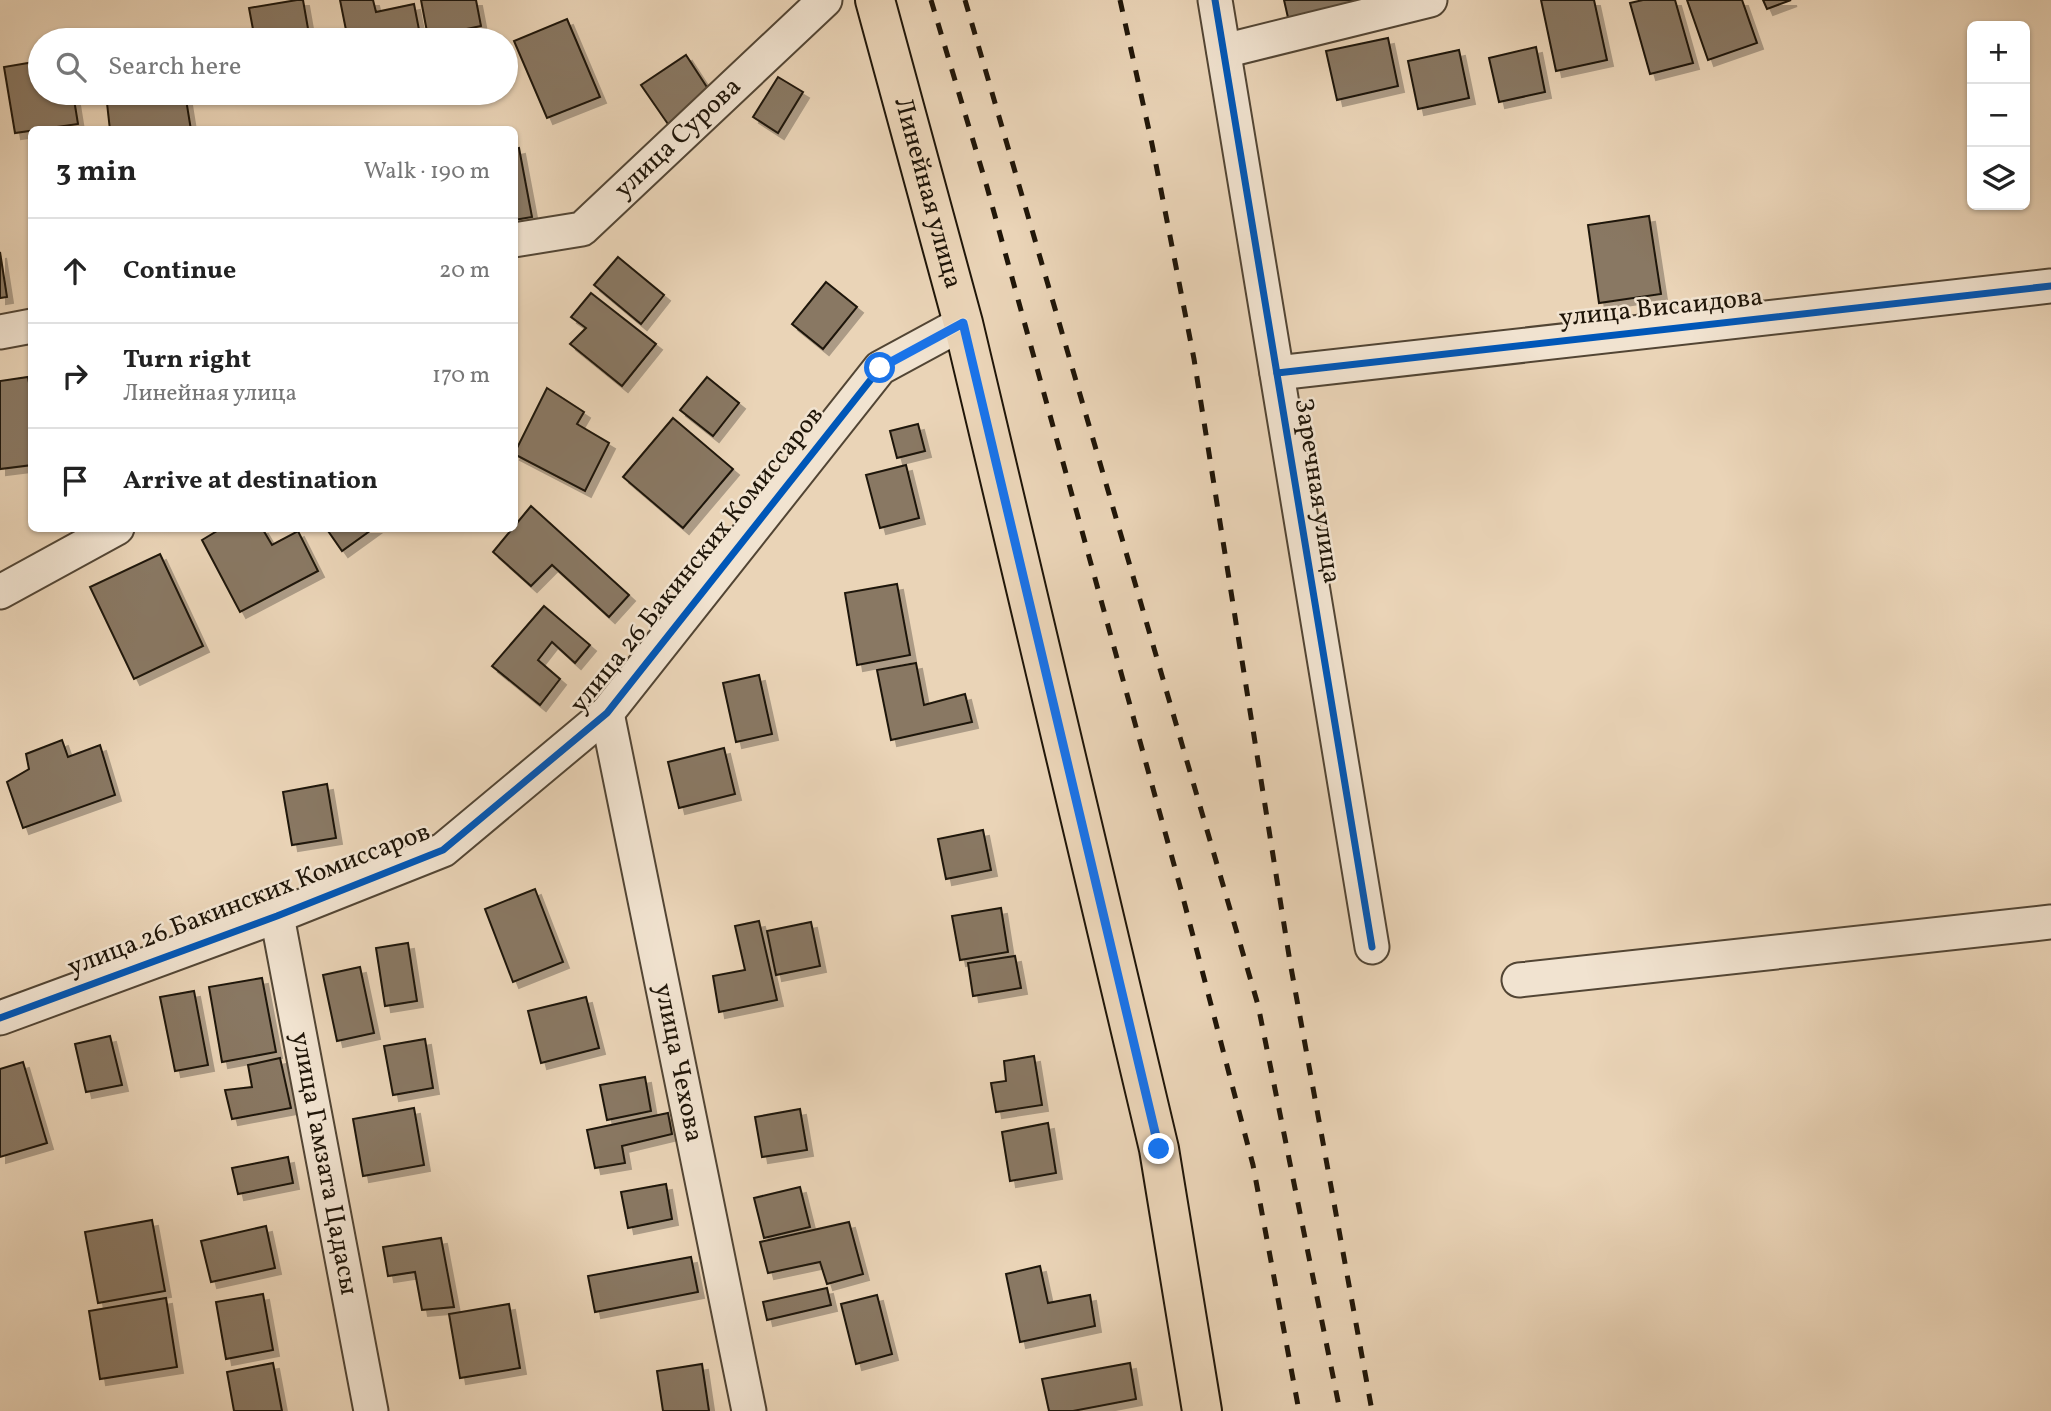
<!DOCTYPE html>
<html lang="en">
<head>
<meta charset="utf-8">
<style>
	:root { --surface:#fff; --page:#f2f2f2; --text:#222; --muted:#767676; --line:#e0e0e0 }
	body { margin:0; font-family:Vollkorn,serif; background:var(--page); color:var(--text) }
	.controls { position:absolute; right:21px; top:21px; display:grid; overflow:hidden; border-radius:10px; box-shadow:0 2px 5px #0004 }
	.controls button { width:63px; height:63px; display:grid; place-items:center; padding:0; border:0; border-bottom:2px solid var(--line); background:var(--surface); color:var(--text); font:35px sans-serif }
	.stop { position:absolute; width:21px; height:21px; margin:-16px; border:5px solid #1a73e8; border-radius:50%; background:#fff }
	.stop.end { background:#1a73e8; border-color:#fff; box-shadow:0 2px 7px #0008 }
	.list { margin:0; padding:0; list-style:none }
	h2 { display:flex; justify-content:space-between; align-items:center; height:91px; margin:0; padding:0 28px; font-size:30px }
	h2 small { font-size:23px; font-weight:400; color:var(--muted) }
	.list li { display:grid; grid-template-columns:46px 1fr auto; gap:21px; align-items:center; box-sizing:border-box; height:105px; padding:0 28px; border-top:2px solid var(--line) }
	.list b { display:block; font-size:26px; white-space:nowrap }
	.list p { margin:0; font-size:23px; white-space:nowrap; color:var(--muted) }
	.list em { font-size:23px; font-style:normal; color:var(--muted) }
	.icon { flex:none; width:38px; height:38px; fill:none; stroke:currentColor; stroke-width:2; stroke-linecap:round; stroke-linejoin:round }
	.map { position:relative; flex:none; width:2051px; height:1411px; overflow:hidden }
	.search { position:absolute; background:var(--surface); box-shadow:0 2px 5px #0004; left:28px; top:28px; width:490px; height:77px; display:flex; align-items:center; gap:18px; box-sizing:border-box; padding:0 24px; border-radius:38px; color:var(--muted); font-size:26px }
	.panel { position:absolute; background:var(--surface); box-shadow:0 2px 5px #0004; left:28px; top:126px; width:490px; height:406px; border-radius:10px }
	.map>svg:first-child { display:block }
	.building { fill:#897863; stroke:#1f1508; stroke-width:2; filter:url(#shadow) }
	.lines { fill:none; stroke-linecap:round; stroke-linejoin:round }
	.street-casing { stroke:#524534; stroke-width:37 }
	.primary-casing { stroke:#1f1508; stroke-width:42 }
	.street { stroke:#f1e3d0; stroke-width:33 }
	.primary { stroke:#ead4b7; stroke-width:38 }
	.rail { stroke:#1f1508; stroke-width:5; stroke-dasharray:12 12; stroke-linecap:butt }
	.cycleway-casing { stroke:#f1e3d0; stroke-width:11 }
	.cycleway { stroke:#0057b8; stroke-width:7 }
	.route { stroke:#1a73e8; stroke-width:9 }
	.labels { text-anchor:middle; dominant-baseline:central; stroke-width:5; stroke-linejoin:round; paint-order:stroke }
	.street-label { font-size:26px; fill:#1f1508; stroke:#f1e3d0 }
</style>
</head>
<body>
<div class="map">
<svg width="2051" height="1411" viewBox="0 0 2051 1411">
	<defs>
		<filter id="shadow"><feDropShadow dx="6" dy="6" stdDeviation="0" flood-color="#0004"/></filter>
	</defs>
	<rect width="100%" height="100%" fill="#ead4b7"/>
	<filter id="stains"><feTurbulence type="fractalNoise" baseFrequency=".00286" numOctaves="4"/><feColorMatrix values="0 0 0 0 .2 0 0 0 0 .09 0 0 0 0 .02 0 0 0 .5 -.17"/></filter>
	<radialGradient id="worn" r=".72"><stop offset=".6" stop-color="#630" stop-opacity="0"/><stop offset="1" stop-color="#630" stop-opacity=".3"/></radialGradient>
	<g class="building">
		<polygon points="297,0 303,0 310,40 255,40 249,8"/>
		<polygon points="340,0 373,0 376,12 414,4 421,40 348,40"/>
		<polygon points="421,0 476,0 481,26 428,37"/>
		<polygon points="1284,0 1366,0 1289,22"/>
		<polygon points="1541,0 1594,0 1607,60 1556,71"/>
		<polygon points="1643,0 1675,0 1693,63 1650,74 1630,3"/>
		<polygon points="1687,0 1742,0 1757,43 1708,60"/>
		<polygon points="1763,0 1791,0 1767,9"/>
		<polygon points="567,19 600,97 547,118 514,41"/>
		<polygon points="1388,38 1398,86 1337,100 1326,51"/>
		<polygon points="1536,47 1545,92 1499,102 1489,58"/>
		<polygon points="1459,50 1469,98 1418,109 1408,61"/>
		<polygon points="686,55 714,98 670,127 641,85"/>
		<polygon points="40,61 40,93 73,93 78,124 15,133 4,67"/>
		<polygon points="778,77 803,92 778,133 753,117"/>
		<polygon points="125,93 185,93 191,130 110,130 107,103 126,100"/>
		<polygon points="519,148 532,217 514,220 514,149"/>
		<polygon points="1649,216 1661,294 1599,303 1588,225"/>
		<polygon points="0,252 7,297 0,298"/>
		<polygon points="618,257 664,295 641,324 594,285"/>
		<polygon points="826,282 857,307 823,349 792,324"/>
		<polygon points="591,293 656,344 622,386 570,344 586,328 571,317"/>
		<polygon points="28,377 32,400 32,465 0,469 0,381"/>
		<polygon points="707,377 739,403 713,436 680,410"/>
		<polygon points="547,388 584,412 577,424 609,443 585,491 514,454"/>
		<polygon points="673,418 733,469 683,528 623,477"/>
		<polygon points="918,424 925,451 897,458 890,431"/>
		<polygon points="906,465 919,518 880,528 866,475"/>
		<polygon points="531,506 629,595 609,617 552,565 531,586 493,552"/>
		<polygon points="222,528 262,528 272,545 298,531 318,571 240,612 202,540"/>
		<polygon points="326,528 374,528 342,551"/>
		<polygon points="160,554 203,646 134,679 90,587"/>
		<polygon points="897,584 910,655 857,665 845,593"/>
		<polygon points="544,606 590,645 575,663 552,642 538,660 560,679 540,705 492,666"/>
		<polygon points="916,663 924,705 965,694 972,722 891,740 877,670"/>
		<polygon points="759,675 772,734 736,742 723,683"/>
		<polygon points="62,740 68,757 100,745 115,795 23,828 7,782 29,769 26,754"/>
		<polygon points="724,748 735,794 679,808 668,762"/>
		<polygon points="327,784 336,838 292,845 283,792"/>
		<polygon points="983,830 991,870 946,879 938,839"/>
		<polygon points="535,889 563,962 513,982 485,909"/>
		<polygon points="1001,908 1008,952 960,960 952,916"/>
		<polygon points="759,921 777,1000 719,1012 713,976 745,970 735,926"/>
		<polygon points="811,922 820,966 776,975 767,931"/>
		<polygon points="408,943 417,1001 385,1006 376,948"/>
		<polygon points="1015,956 1021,988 973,996 968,963"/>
		<polygon points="360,967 374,1033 337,1041 323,975"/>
		<polygon points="262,978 276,1052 222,1062 209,987"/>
		<polygon points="194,991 208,1065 175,1071 160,997"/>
		<polygon points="586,997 599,1048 541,1063 528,1011"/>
		<polygon points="110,1036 122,1085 86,1092 75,1044"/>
		<polygon points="425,1039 433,1088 393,1095 384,1046"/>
		<polygon points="1034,1056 1042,1105 996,1112 991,1083 1006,1081 1004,1061"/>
		<polygon points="280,1058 291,1108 232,1119 225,1090 252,1087 248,1065"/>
		<polygon points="23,1062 47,1143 0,1157 0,1069"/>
		<polygon points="645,1077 651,1111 607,1120 600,1085"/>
		<polygon points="414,1108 424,1165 363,1176 353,1119"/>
		<polygon points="800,1109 807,1150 762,1157 755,1117"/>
		<polygon points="668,1113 672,1134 622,1146 625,1163 595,1168 587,1130"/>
		<polygon points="1048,1123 1056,1173 1010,1181 1002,1132"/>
		<polygon points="288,1157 293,1183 238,1194 232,1168"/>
		<polygon points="666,1184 672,1219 628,1228 621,1192"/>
		<polygon points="800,1187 810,1227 764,1238 754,1198"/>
		<polygon points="152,1220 165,1291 98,1303 85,1232"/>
		<polygon points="849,1222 863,1274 827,1284 820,1262 768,1273 760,1242"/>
		<polygon points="266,1226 275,1268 211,1282 201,1241"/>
		<polygon points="441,1238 454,1307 422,1310 415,1272 388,1276 383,1247"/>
		<polygon points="691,1257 698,1292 595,1312 588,1276"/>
		<polygon points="1040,1266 1048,1303 1090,1295 1095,1326 1020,1342 1006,1274"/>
		<polygon points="827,1288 831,1305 767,1320 763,1302"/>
		<polygon points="263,1294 273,1350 226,1359 216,1302"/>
		<polygon points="877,1295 892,1354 856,1364 841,1304"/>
		<polygon points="166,1298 177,1367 100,1379 89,1311"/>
		<polygon points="509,1304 520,1368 460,1378 449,1314"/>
		<polygon points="273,1363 282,1411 234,1411 227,1372"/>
		<polygon points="1130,1363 1136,1399 1073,1411 1049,1411 1042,1379"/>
		<polygon points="702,1364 709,1411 663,1411 657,1371"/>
	</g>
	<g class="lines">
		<defs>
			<g id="street">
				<polyline points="1215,0 1372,947"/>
				<polyline points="1224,51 1430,0"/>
				<path id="s1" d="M514 240 582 229 825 0"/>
				<polyline points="0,332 32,326"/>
				<polyline points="1277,373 2051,286"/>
				<polyline points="0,592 117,528"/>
				<path id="s2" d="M607 713 749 1411"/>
				<path id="s3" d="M277 916 371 1411"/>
				<polyline points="1519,980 2051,922"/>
				<polyline points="0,1018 277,916 443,850 607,713 880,368 963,323"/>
			</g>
			<g id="primary">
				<path id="s4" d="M875 0 963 323 1159 1149 1202 1411"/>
			</g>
		</defs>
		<use href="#street" class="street-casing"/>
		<use href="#primary" class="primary-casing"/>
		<use href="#street" class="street"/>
		<use href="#primary" class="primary"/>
		<g class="rail">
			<polyline points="931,0 987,187 1181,890 1253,1165 1299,1411"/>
			<polyline points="965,0 1258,1005 1340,1411"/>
			<polyline points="1120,0 1152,144 1194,359 1290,962 1372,1411"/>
		</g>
		<defs>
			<g id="cycleway">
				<polyline points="1215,0 1372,947"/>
				<polyline points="1277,373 2051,286"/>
				<polyline points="0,1018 277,916 443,850 607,713 880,368 963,323"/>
			</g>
		</defs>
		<use href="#cycleway" class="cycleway-casing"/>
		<use href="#cycleway" class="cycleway"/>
	</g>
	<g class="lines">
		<polyline class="route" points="880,368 963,323 1159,1149"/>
	</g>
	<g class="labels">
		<g class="street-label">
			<text stroke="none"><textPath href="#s1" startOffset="201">улица Сурова</textPath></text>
			<text stroke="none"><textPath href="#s4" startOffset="200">Линейная улица</textPath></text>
			<text transform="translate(1661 308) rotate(-6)">улица Висаидова</text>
			<text transform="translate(1317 491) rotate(81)">Заречная улица</text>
			<text transform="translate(697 560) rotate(-51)">улица 26 Бакинских Комиссаров</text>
			<text transform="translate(249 900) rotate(-21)">улица 26 Бакинских Комиссаров</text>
			<text stroke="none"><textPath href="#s2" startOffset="357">улица Чехова</textPath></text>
			<text stroke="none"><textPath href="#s3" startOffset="252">улица Гамзата Цадасы</textPath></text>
		</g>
	</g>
	<rect width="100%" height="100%" filter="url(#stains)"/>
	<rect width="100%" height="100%" fill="url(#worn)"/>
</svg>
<div class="controls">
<button>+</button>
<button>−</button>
<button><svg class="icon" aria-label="layers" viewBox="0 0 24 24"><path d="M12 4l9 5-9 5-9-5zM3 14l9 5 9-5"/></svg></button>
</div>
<div class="stop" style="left:880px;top:368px"></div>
<div class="stop end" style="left:1159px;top:1149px"></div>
<div class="search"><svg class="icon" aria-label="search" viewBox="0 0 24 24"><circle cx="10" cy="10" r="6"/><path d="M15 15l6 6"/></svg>Search here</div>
<section class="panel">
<h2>3 min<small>Walk · 190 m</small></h2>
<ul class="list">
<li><svg class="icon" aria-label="ahead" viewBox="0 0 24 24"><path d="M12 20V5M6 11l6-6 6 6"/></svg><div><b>Continue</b></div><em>20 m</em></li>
<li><svg class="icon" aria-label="right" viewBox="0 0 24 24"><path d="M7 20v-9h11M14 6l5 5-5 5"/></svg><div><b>Turn right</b><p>Линейная улица</p></div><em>170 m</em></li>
<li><svg class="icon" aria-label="arrive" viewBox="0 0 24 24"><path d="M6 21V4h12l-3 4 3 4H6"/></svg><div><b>Arrive at destination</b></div></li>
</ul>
</section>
</div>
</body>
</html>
